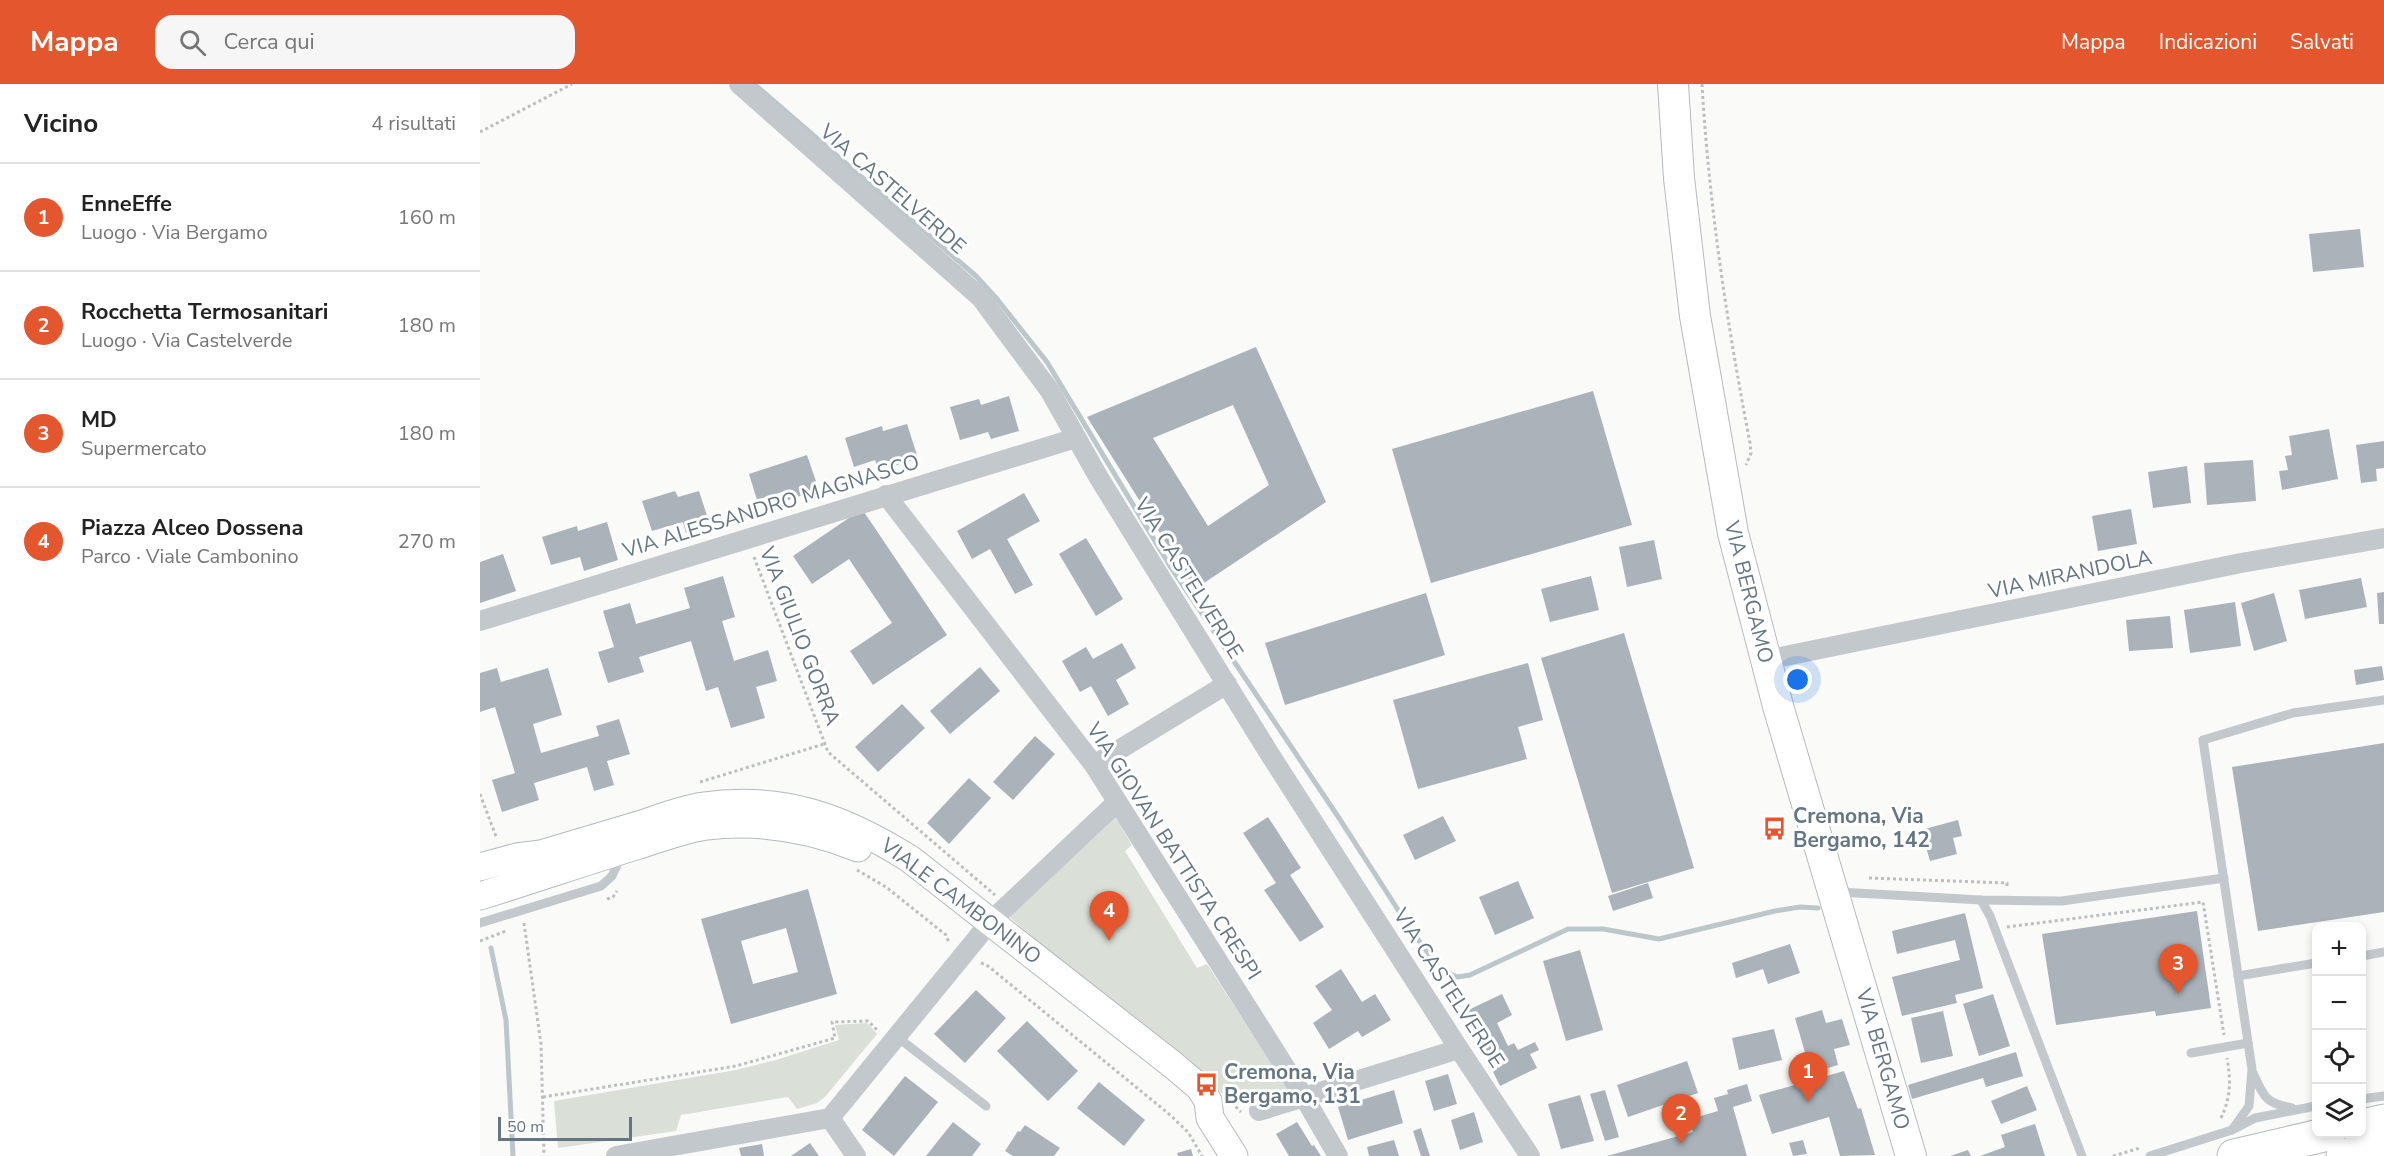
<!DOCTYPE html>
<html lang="it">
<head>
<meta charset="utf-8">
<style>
	:root { --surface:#fff; --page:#f6f6f6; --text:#222; --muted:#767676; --line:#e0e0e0; --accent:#e4572e }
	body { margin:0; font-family:"Nunito Sans",sans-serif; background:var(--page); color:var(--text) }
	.controls { position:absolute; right:18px; bottom:18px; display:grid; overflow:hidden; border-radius:12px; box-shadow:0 3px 9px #0003 }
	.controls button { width:54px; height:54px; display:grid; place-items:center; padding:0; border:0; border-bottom:2px solid var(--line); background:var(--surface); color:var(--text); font:30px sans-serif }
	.scale { position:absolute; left:18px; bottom:15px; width:134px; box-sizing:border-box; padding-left:6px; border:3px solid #657683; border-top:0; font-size:16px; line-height:21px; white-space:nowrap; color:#657683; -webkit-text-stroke:4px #fff; paint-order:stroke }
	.you { position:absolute; left:1318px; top:596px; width:21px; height:21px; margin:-15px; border:4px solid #fff; border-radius:50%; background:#1a73e8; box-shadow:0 0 0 9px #1a73e833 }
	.badge { display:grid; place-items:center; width:39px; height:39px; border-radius:50%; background:var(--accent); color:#fff; font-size:20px; font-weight:700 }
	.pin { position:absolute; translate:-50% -50px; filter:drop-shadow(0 2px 3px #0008) }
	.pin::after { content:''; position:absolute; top:32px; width:21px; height:18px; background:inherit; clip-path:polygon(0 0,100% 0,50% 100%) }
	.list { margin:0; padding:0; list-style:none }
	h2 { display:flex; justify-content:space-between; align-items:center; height:78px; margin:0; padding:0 24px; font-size:26px }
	h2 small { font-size:20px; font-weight:400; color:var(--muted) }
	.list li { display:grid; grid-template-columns:39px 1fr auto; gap:18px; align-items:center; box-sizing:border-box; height:108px; padding:0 24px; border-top:2px solid var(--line) }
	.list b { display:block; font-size:22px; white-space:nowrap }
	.list p { margin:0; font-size:20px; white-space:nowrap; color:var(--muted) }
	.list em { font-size:20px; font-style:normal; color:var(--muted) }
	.icon { flex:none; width:33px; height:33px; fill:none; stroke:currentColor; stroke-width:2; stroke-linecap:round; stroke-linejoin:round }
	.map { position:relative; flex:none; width:1904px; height:1072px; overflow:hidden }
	header { display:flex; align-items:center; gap:36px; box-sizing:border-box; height:84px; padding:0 30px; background:var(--accent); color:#fff }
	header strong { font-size:28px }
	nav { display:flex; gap:33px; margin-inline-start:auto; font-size:21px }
	.search { width:420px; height:54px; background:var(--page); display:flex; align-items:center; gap:15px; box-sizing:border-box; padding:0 21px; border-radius:18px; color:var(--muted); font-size:22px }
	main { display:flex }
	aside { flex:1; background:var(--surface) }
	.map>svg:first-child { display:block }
	.green { fill:#dadfd7 }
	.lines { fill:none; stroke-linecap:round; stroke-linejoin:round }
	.stream { stroke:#bbc7cb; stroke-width:5 }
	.building { fill:#aab3b9; fill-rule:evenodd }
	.secondary-casing { stroke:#b3babf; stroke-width:29 }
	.primary-casing { stroke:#b5babe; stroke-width:32 }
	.highway-casing { stroke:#b4b9bd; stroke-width:35 }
	.path { stroke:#bbbfc2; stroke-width:3; stroke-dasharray:3 3; stroke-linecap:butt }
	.lane { stroke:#c3c8cc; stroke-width:9 }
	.street { stroke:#c3c8cc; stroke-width:20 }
	.secondary { stroke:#fff; stroke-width:27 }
	.primary { stroke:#fff; stroke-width:30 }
	.highway { stroke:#fff; stroke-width:33 }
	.labels { text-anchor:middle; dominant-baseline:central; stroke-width:6; stroke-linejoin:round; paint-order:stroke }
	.street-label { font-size:21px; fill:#657683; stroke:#fff }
	.poi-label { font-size:21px; font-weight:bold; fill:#657683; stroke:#fff; text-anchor:start }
</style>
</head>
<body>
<header>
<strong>Mappa</strong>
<div class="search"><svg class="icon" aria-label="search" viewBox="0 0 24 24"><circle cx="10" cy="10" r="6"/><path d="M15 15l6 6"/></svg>Cerca qui</div>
<nav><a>Mappa</a><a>Indicazioni</a><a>Salvati</a></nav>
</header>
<main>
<aside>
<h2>Vicino<small>4 risultati</small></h2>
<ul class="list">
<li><span class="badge">1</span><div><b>EnneEffe</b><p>Luogo · Via Bergamo</p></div><em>160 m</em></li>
<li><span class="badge">2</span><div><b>Rocchetta Termosanitari</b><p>Luogo · Via Castelverde</p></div><em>180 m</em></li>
<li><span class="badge">3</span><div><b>MD</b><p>Supermercato</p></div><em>180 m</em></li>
<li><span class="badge">4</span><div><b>Piazza Alceo Dossena</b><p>Parco · Viale Cambonino</p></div><em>270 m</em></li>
</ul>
</aside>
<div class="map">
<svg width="1904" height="1072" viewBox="0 0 1904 1072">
	<rect width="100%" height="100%" fill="#fafaf8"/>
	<g class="green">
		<polygon points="635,733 652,761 645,767 717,884 727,880 808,1005 756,1021 529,833"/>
		<polygon points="387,939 397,950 345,1013 337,1019 317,1025 308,1013 201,1031 196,1047 78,1064 74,1017 256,986 296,976 359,956 355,941"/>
	</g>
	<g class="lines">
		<g class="stream">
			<polyline points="274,0 496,192 517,215 567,278 690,482 859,734 931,846 960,885 977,893 990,891 1088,845 1123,845 1179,855 1295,827 1320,823 1338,824"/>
			<polyline points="11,864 26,936 33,1072"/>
		</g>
	</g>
	<g class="building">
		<polygon points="1880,145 1884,183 1833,188 1829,150"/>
		<path d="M776 263 846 418 715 505 607 333ZM753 321 789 401 728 442 673 354Z"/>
		<polygon points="1113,307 1152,441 951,499 912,365"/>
		<polygon points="529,312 539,347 511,355 508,348 480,356 470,323 499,315 501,321"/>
		<polygon points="427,340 438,374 399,387 395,376 374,383 365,354 402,342 403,347"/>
		<polygon points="1849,345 1858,395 1802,406 1799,387 1808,386 1805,372 1812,371 1809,352"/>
		<polygon points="1904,357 1904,384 1896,385 1897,397 1881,399 1876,361"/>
		<polygon points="327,371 339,406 308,416 305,407 277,416 269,390"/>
		<polygon points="1773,376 1776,417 1727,421 1724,379"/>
		<polygon points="1707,382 1711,419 1673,424 1668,388"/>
		<polygon points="195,407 198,413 219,407 230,441 206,449 203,438 172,447 162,417"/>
		<polygon points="544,409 560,437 527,455 553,501 535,510 510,465 492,475 477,447"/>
		<polygon points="382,425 467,551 393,601 370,567 412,539 369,475 332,500 313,472"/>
		<polygon points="1651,425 1657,460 1618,467 1612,432"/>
		<polygon points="127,438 138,476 104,487 100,473 71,481 62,453 97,442 98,447"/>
		<polygon points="606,454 643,515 616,532 579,470"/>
		<polygon points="1174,456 1182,495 1147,503 1139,463"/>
		<polygon points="23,470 36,507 0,519 0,478"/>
		<polygon points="243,492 255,533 242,537 254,577 288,566 297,597 276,603 285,634 251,644 238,603 226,607 211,557 159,573 164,588 128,599 118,568 134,563 123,527 150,519 156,540 210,524 204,504"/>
		<polygon points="1111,492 1119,526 1070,538 1061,505"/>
		<polygon points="1881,494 1887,523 1825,535 1819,506"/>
		<polygon points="1904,508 1904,540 1899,540 1897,509"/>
		<polygon points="946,509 965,571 805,621 785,559"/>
		<polygon points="1794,509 1807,557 1774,567 1761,519"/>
		<polygon points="1755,518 1761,562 1710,569 1704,526"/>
		<polygon points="1690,532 1693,564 1649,567 1646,536"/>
		<polygon points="1144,549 1214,784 1132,809 1061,574"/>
		<polygon points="642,559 656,584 636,596 649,620 628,632 611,602 600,608 582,577 606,563 613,575"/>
		<polygon points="1048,579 1063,636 1038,643 1047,675 938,705 913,616"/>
		<polygon points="1902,582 1904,596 1876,601 1874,586"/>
		<polygon points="500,583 520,607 470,650 450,627"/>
		<polygon points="17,584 21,598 68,584 82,631 53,640 61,669 119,652 116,642 139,635 150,670 127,677 134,701 114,707 107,683 54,699 59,716 22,728 12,696 35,689 15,623 0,628 0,589"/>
		<polygon points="422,620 445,644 398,688 375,663"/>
		<polygon points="555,652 575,670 533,716 513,698"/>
		<polygon points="1904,659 1904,828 1778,847 1752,683"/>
		<polygon points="489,694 511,714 469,760 447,739"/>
		<polygon points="963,732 976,757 935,776 923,751"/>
		<polygon points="788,733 821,784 810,791 844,843 820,858 784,806 796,799 763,749"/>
		<polygon points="1478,736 1482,752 1473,754 1477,770 1450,777 1441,746"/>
		<polygon points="1038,797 1054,834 1015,851 999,813"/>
		<polygon points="1168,799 1173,814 1133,827 1128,812"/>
		<path d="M328 805 357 910 251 940 221 835ZM306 844 318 888 273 900 261 857Z"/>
		<polygon points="1717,827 1731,924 1676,932 1675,927 1576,941 1562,850"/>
		<polygon points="1485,829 1503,904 1475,911 1477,919 1422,932 1412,893 1480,876 1475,856 1417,870 1412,847"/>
		<polygon points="1310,860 1320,889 1288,900 1283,885 1256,894 1252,879"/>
		<polygon points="1100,866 1123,946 1086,957 1063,877"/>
		<polygon points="861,885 882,918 895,910 911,936 882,953 878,947 849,965 833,939 852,926 835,902"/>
		<polygon points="496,906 526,934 485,979 454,950"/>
		<polygon points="1022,910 1032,931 1017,939 1028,962 1034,959 1038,966 1055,958 1059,966 1050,970 1057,984 1020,1002 984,928"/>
		<polygon points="1513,910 1530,962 1499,972 1483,920"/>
		<polygon points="1342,926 1346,939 1362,935 1370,961 1354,965 1358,981 1331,989 1315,934"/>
		<polygon points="1463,927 1473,972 1441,979 1431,934"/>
		<polygon points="547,937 598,987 568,1017 517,967"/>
		<polygon points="1294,945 1302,976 1259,986 1252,954"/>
		<polygon points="1536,968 1543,992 1506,1003 1503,994 1432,1015 1428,1001"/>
		<polygon points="1207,977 1218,1009 1148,1033 1137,1001"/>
		<polygon points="1364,987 1378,1025 1381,1024 1395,1071 1360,1072 1349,1033 1292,1050 1279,1011"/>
		<polygon points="968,990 977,1020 954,1027 945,997"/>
		<polygon points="425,992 458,1018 414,1072 382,1046"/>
		<polygon points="619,998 665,1036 644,1062 597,1024"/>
		<polygon points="1267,1000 1272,1017 1253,1023 1267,1072 1127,1072 1213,1048 1210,1035 1238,1027 1234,1014 1248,1010 1247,1006"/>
		<polygon points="1547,1002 1557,1026 1521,1040 1511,1017"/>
		<polygon points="914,1006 923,1039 868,1056 858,1023"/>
		<polygon points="1125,1006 1139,1053 1125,1057 1110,1010"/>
		<polygon points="1100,1011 1114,1057 1081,1065 1068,1020"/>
		<polygon points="994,1028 1003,1058 980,1066 971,1036"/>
		<polygon points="473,1038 501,1060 492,1072 446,1072"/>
		<polygon points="817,1038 832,1062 834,1061 841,1072 809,1072 796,1050"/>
		<polygon points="1555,1040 1565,1072 1500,1072 1525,1063 1521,1051"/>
		<polygon points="545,1041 580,1064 574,1072 533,1072 525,1067 538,1047 540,1048"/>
		<polygon points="941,1044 950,1072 941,1072 933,1047"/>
		<polygon points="914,1056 919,1072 889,1072 887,1063"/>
		<polygon points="1323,1056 1327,1070 1313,1072 1309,1059"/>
		<polygon points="330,1059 339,1072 311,1072"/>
		<polygon points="282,1060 284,1072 261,1072 259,1064"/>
		<polygon points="711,1065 713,1072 698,1072 697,1069"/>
		<polygon points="1488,1066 1491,1072 1470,1072"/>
	</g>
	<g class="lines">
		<defs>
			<g id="secondary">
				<path d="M0 783 37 773 61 770C95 760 128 750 162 740 182 733 202 725 223 722 303 711 363 733 430 775L693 981 720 1004 728 1017 730 1034 754 1072"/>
				<path d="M0 812C52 796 104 778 156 762 179 755 203 745 226 742 279 736 329 744 378 764"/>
			</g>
			<polyline id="primary" points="1193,0 1199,94 1215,232 1253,449 1298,622 1431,1072"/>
			<g id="highway">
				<polyline points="1882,1042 1904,1037"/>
				<polyline points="1754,1072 1848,1050"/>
				<polyline points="1863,1072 1904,1061"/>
			</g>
		</defs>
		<use href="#secondary" class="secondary-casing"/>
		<use href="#primary" class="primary-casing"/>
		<use href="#highway" class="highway-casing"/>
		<g class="path">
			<path d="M1222 0C1229 121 1247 240 1270 359L1271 369 1266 381"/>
			<polyline points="0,48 92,0"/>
			<polyline points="274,473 348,668 515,811"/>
			<polyline points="220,698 344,660"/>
			<polyline points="0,710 17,755"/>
			<polyline points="377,786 406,803 466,851 469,859"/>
			<polyline points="1389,794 1527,799 1527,804"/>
			<polyline points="127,815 133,813 137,807"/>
			<polyline points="44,839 61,960 64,1072"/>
			<polyline points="1527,843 1723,818 1744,951"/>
			<polyline points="0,857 26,847"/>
			<polyline points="501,879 508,882 689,1030 708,1048 722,1072"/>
			<polyline points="63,1013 256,982 355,954 352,938 388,937 399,948"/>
			<polyline points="751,1021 753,1020 761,1028"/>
			<path d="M1741 1034C1751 1013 1751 997 1747 974"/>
			<polyline points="1633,1072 1660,1064"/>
		</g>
		<g class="lane">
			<polyline points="1359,808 1501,816 1582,817 1744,794"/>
			<polyline points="1501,816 1510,832 1602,1072"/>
			<polyline points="0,839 121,802 132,792 142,770"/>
			<polyline points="1882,872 1904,868"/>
			<polyline points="1758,892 1836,879"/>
			<polyline points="416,952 506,1022"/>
			<polyline points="1711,969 1768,959"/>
			<path d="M1773 989C1784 1013 1785 1019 1812 1024"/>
			<polyline points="1882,1015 1904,1012"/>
			<polyline points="1752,1046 1769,1022 1772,985 1723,656 1813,629 1904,616"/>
			<polyline points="1670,1072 1752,1046 1775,1034 1836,1022"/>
		</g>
		<g class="street">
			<polyline points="259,0 501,214 570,307 619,394 789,669 979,965 1050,1072"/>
			<polyline points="406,411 614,681 824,1013 858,1072"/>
			<polyline points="0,537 596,354"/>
			<polyline points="1286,576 1761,479 1904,454"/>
			<polyline points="614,681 747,600"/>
			<polyline points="779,1027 979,965"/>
			<polyline points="350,1034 376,1072"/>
			<polyline points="136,1072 350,1034 511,837 637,718"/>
		</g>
		<use href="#secondary" class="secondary"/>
		<use href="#primary" class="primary"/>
		<use href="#highway" class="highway"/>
	</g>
	<defs>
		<symbol id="bus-bare" viewBox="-9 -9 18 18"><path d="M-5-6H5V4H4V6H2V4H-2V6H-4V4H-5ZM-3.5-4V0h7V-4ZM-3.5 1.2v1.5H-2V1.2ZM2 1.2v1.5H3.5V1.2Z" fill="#e4572e" stroke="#fff" stroke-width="2.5" paint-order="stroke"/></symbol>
	</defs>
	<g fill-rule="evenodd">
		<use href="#bus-bare" x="1278" y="728" width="33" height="33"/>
		<use href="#bus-bare" x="710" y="984" width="33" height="33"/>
	</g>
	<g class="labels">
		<g class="street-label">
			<text transform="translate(413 105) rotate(41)">VIA CASTELVERDE</text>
			<text transform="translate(291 422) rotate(-17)">VIA ALESSANDRO MAGNASCO</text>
			<text transform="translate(1590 490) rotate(-12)">VIA MIRANDOLA</text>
			<text transform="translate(709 494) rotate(58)">VIA CASTELVERDE</text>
			<text transform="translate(1269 508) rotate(76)">VIA BERGAMO</text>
			<text transform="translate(320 552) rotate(69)">VIA GIULIO GORRA</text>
			<text transform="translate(694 767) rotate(57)">VIA GIOVAN BATTISTA CRESPI</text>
			<text transform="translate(481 817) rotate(37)">VIALE CAMBONINO</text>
			<text transform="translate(969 904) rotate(57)">VIA CASTELVERDE</text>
			<text transform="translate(1403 975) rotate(74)">VIA BERGAMO</text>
		</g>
		<g class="poi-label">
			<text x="1313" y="732">Cremona, Via<tspan x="1313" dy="24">Bergamo, 142</tspan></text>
			<text x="744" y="988">Cremona, Via<tspan x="744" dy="24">Bergamo, 131</tspan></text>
		</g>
	</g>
</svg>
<div class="controls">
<button>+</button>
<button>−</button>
<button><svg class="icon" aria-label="locate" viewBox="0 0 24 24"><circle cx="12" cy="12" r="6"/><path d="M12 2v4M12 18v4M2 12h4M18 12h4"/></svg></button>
<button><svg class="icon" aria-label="layers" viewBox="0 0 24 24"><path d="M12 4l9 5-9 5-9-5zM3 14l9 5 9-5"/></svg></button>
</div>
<div class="scale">50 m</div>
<div class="you"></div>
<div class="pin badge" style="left:1328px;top:1018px">1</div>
<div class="pin badge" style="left:1201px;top:1060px">2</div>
<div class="pin badge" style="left:1698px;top:910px">3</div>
<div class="pin badge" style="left:629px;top:857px">4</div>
</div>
</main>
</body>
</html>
